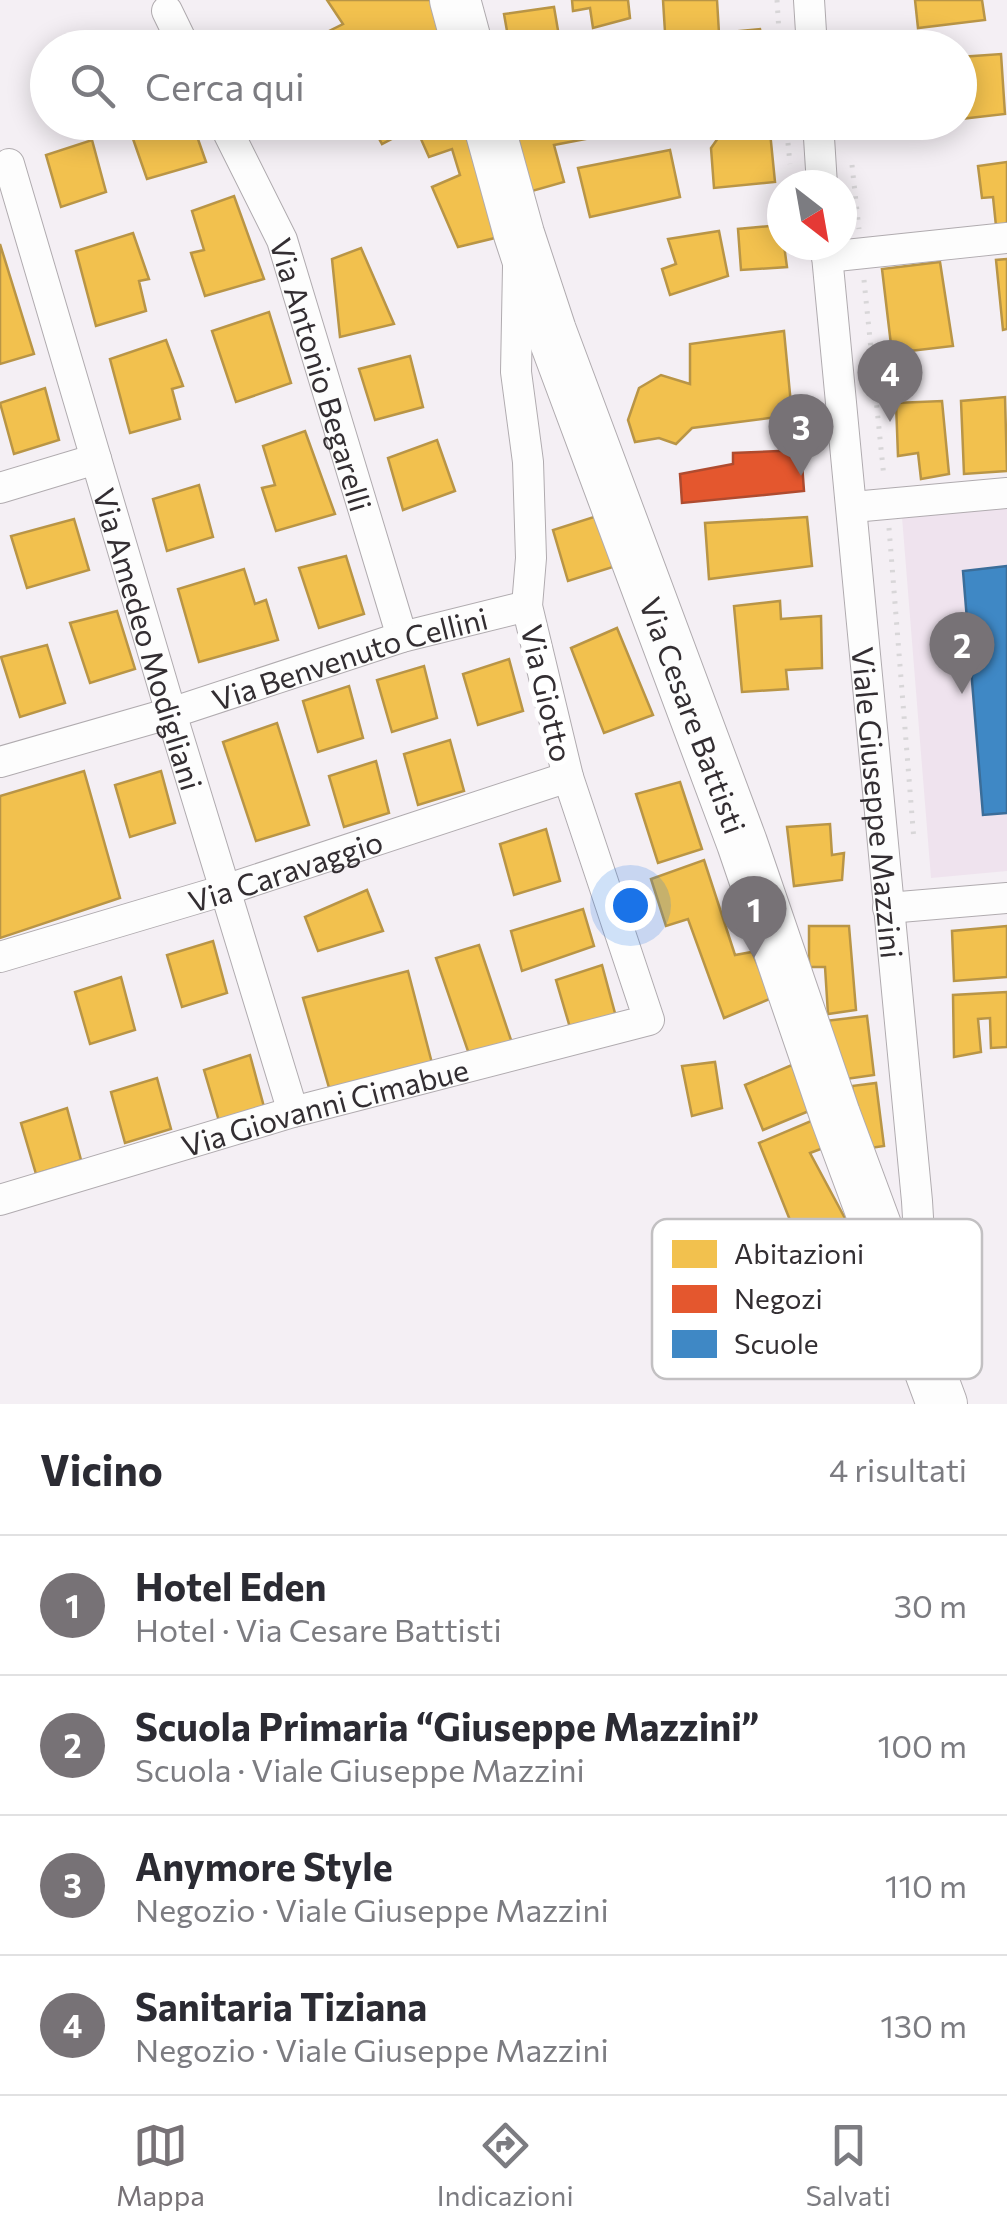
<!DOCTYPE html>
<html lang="it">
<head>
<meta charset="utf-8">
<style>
	:root { --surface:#fff; --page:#f7f7f7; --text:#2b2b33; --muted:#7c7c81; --line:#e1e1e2; --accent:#777276 }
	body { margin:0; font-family:Commissioner,sans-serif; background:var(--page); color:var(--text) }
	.compass { position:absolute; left:767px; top:170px; width:90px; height:90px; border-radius:50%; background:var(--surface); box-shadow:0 5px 25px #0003; rotate:149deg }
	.you { position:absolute; left:630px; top:905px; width:35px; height:35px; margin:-25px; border:8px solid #fff; border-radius:50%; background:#1a73e8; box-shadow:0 0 0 15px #1a73e833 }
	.badge { display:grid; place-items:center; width:65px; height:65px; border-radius:50%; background:var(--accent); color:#fff; font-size:32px; font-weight:700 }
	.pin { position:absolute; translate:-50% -82px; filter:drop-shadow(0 2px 5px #0008) }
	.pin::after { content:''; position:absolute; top:52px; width:35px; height:30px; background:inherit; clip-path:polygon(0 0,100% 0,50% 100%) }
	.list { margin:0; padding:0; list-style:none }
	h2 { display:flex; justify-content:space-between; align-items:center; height:130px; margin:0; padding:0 40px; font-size:42px }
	h2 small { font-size:32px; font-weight:400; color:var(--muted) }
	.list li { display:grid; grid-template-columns:65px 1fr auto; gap:30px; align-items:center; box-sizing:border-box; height:140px; padding:0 40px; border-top:2px solid var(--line) }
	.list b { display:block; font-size:38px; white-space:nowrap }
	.list p { margin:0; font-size:32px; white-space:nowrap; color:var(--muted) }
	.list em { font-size:32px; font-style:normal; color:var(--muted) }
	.icon { flex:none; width:55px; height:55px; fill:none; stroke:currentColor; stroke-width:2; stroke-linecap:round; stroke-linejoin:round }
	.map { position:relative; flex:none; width:1007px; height:1404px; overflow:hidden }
	.search { position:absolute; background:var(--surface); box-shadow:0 5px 25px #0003; left:30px; right:30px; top:30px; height:110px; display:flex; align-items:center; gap:25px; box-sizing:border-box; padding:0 35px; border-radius:55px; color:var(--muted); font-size:38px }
	.sheet { height:690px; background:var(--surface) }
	nav { display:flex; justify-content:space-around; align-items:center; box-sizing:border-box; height:140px; border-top:2px solid var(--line); background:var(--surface); font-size:28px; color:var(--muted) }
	nav a { display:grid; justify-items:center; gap:5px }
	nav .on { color:var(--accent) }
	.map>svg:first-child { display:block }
	.built { fill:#efe3ee }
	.homes { fill:#f2c14e; stroke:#b99546; stroke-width:2.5 }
	.shops { fill:#e4572e; stroke:#af4b2f; stroke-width:2.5 }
	.schools { fill:#3f88c5; stroke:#3b6d99; stroke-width:2.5 }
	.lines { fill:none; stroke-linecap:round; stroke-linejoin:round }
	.minor-casing { stroke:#b0abaf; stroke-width:32 }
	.primary-casing { stroke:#b0abaf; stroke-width:52 }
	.path { stroke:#d8d6d8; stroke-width:5; stroke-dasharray:2.5 8; stroke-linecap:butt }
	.minor { stroke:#fdfdfd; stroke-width:30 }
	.primary { stroke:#fdfdfd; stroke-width:50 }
	.labels { text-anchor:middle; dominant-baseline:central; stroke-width:10; stroke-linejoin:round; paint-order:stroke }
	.street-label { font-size:30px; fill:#332e32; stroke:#fff }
	.key { fill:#fff; stroke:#c2c0c2; stroke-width:2.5 }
	.key-label { font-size:28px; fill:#332e32 }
</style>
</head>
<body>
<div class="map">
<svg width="1007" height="1404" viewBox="0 0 1007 1404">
	<rect width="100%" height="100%" fill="#f4eff4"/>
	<polygon class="built" points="1007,508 1007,871 931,878 902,517"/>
	<g class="homes">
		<polygon points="327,0 439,0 454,48 403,48 399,38 380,48 328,48 321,35 343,24"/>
		<polygon points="572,0 628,0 630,18 593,28 590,8 573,11"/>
		<polygon points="663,0 717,0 719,33 760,29 764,48 666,48"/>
		<polygon points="915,0 982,0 985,20 918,28"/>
		<polygon points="554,7 561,48 510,48 504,14"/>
		<polygon points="1001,54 1005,114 960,119 960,57"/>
		<polygon points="143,122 192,122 206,162 147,179 132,136 146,132"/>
		<polygon points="370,122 422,122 422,123 382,144"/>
		<polygon points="430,122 461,122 503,236 458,247 432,187 460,175 452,149 429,157 416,128"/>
		<polygon points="509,122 642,122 643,128 554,145 564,182 525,193"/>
		<polygon points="739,122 769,122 775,182 714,188 711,148 728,124"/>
		<polygon points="92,140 106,192 61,207 46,155"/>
		<polygon points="670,150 680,197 590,217 578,168"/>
		<polygon points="1007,162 1007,224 996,226 993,197 982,198 978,166"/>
		<polygon points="234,196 264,279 205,296 191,253 204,250 192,211"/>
		<polygon points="781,225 782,245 784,245 787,267 741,270 738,229"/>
		<polygon points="719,231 728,276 670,295 662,269 676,264 668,239"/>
		<polygon points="133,233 149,279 139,281 146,311 96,326 76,251"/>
		<polygon points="0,244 34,354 0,364"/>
		<polygon points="361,248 394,324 340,337 332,259"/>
		<polygon points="1007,259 1007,329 1003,330 996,260"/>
		<polygon points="940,262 953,346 892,353 882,269"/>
		<polygon points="269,312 291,383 236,402 212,331"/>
		<polygon points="784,331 792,415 692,428 676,444 659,438 635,442 628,420 639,388 661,375 690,384 690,344"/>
		<polygon points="166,340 183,386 172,389 180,419 130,433 110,359"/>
		<polygon points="410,356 423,407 375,420 359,369"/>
		<polygon points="45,388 59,440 14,454 0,403"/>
		<polygon points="1005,397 1007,471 964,474 961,401"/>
		<polygon points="942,401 949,474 921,479 918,453 898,456 896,403"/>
		<polygon points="305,431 335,514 276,531 262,488 275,485 263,446"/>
		<polygon points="437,440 455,491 403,510 388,458"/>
		<polygon points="199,485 213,537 167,551 153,499"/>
		<polygon points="600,515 613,567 568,581 553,530"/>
		<polygon points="807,517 812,566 709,579 705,523"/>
		<polygon points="74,519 89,570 27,588 11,536"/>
		<polygon points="346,556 364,614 319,628 299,568"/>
		<polygon points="244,569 255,604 266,600 278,640 199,662 178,589"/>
		<polygon points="780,601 781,619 821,616 822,668 786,670 788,689 742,692 734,606"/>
		<polygon points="117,611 135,669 90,683 70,623"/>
		<polygon points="617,628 653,715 604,733 571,648"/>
		<polygon points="47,645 65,703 20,717 1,657"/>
		<polygon points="509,659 523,711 478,725 463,674"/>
		<polygon points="424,666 437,718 392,732 377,680"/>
		<polygon points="349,686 363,738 318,752 303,701"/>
		<polygon points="277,723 309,825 256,841 223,742"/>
		<polygon points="450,740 464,791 418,805 404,754"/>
		<polygon points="376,761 389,813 344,827 329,776"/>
		<polygon points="84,771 120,898 0,938 0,796"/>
		<polygon points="161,771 175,823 130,837 115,785"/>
		<polygon points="680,782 702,849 658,863 636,794"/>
		<polygon points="830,824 832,855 844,853 842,880 794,886 787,827"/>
		<polygon points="546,829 560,881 514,895 500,844"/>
		<polygon points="704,860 735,955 752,952 772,998 724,1018 688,919 666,926 651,879"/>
		<polygon points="367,890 383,931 318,951 305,917"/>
		<polygon points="583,909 594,946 522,971 511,931"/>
		<polygon points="809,926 849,926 856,1010 828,1014 825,967 809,967"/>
		<polygon points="1007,926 1007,977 954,981 952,931"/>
		<polygon points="213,941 227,993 182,1007 167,955"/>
		<polygon points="479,945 512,1043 470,1057 436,958"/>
		<polygon points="602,965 616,1017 571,1031 556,980"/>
		<polygon points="408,971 433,1067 330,1091 303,998"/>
		<polygon points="121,977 135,1030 90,1044 75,992"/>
		<polygon points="1007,992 1007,1047 991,1048 990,1018 978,1019 981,1052 954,1057 953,995"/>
		<polygon points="867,1016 874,1075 845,1079 825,1021"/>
		<polygon points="250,1055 264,1107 219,1121 204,1070"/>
		<polygon points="715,1062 722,1108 692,1116 682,1066"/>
		<polygon points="792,1065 809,1111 763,1130 745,1085"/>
		<polygon points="157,1078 171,1129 125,1143 111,1092"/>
		<polygon points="876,1083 884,1146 863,1149 852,1086"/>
		<polygon points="67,1108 81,1160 36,1174 21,1123"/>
		<polygon points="816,1119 826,1147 810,1153 855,1237 806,1260 759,1143"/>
	</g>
	<polygon class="shops" points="801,450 804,491 682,503 680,474 733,464 733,453"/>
	<polygon class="schools" points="1007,566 1007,813 983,815 963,571"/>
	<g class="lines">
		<defs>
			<g id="minor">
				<polyline points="809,0 812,48"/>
				<polyline points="167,11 185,48"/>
				<path id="s1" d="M223 122 282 240 402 637"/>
				<polyline points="818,122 822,185"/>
				<path id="s2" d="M9 164 171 713 293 1112"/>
				<path id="s3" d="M826 245 917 1201 924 1317"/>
				<polyline points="827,257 1007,238"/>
				<polyline points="0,488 96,459"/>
				<polyline points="853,507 1007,493"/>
				<path id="s4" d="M0 762 171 713 402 637 527 606"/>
				<polyline points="888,908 1007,898"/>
				<path id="s5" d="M0 957 225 890 568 777"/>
				<path id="s6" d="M0 1200 293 1112 649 1020 568 777 527 606 531 558 528 462 516 372 518 267"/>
			</g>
			<g id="primary">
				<polyline points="455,0 468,48"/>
				<path id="s7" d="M488 122 519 234 551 331 742 843 835 1115 942 1404"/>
			</g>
		</defs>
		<use href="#minor" class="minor-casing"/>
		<use href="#primary" class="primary-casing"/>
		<g class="path">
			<polyline points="777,0 780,48"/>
			<polyline points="786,122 790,164"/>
			<polyline points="852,165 859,229"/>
			<polyline points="864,280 884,478"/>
			<polyline points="889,528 914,841"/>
		</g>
		<use href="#minor" class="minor"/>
		<use href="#primary" class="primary"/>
	</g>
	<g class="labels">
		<g class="street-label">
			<text stroke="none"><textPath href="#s1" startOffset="272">Via Antonio Begarelli</textPath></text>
			<text stroke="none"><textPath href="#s2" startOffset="495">Via Amedeo Modigliani</textPath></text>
			<text stroke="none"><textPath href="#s4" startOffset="365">Via Benvenuto Cellini</textPath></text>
			<text transform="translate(548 693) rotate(77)">Via Giotto</text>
			<text stroke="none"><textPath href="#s7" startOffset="628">Via Cesare Battisti</textPath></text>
			<text stroke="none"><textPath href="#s3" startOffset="560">Viale Giuseppe Mazzini</textPath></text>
			<text stroke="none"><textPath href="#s5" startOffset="298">Via Caravaggio</textPath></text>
			<text stroke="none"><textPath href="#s6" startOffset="338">Via Giovanni Cimabue</textPath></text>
		</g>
	</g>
	<rect x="652" y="1219" width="330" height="160" rx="15" class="key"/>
	<rect x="672" y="1240" width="45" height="28" fill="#f2c14e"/>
	<rect x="672" y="1285" width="45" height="28" fill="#e4572e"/>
	<rect x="672" y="1330" width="45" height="28" fill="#3f88c5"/>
	<g class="key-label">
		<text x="734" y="1264">Abitazioni</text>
		<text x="734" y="1309">Negozi</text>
		<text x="734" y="1354">Scuole</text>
	</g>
</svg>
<svg class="compass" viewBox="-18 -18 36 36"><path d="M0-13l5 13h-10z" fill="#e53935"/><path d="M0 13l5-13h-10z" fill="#7c7c81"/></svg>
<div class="you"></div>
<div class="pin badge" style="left:754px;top:958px">1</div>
<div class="pin badge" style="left:962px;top:694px">2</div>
<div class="pin badge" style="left:801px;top:476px">3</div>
<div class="pin badge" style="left:890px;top:422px">4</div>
<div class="search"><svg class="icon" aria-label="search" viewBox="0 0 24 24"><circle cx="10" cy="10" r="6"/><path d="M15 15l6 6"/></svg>Cerca qui</div>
</div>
<section class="sheet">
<h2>Vicino<small>4 risultati</small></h2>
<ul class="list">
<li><span class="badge">1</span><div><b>Hotel Eden</b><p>Hotel · Via Cesare Battisti</p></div><em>30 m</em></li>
<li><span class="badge">2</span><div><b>Scuola Primaria “Giuseppe Mazzini”</b><p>Scuola · Viale Giuseppe Mazzini</p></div><em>100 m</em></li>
<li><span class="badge">3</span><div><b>Anymore Style</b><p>Negozio · Viale Giuseppe Mazzini</p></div><em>110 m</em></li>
<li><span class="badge">4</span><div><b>Sanitaria Tiziana</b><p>Negozio · Viale Giuseppe Mazzini</p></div><em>130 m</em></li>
</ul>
</section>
<nav>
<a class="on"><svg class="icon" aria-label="map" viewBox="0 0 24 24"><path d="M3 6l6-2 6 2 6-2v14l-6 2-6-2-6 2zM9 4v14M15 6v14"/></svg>Mappa</a>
<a><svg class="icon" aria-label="directions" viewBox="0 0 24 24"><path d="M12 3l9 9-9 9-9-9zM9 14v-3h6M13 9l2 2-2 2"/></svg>Indicazioni</a>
<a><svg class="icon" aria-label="saved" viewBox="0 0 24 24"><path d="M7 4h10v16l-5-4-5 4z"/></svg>Salvati</a>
</nav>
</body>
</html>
